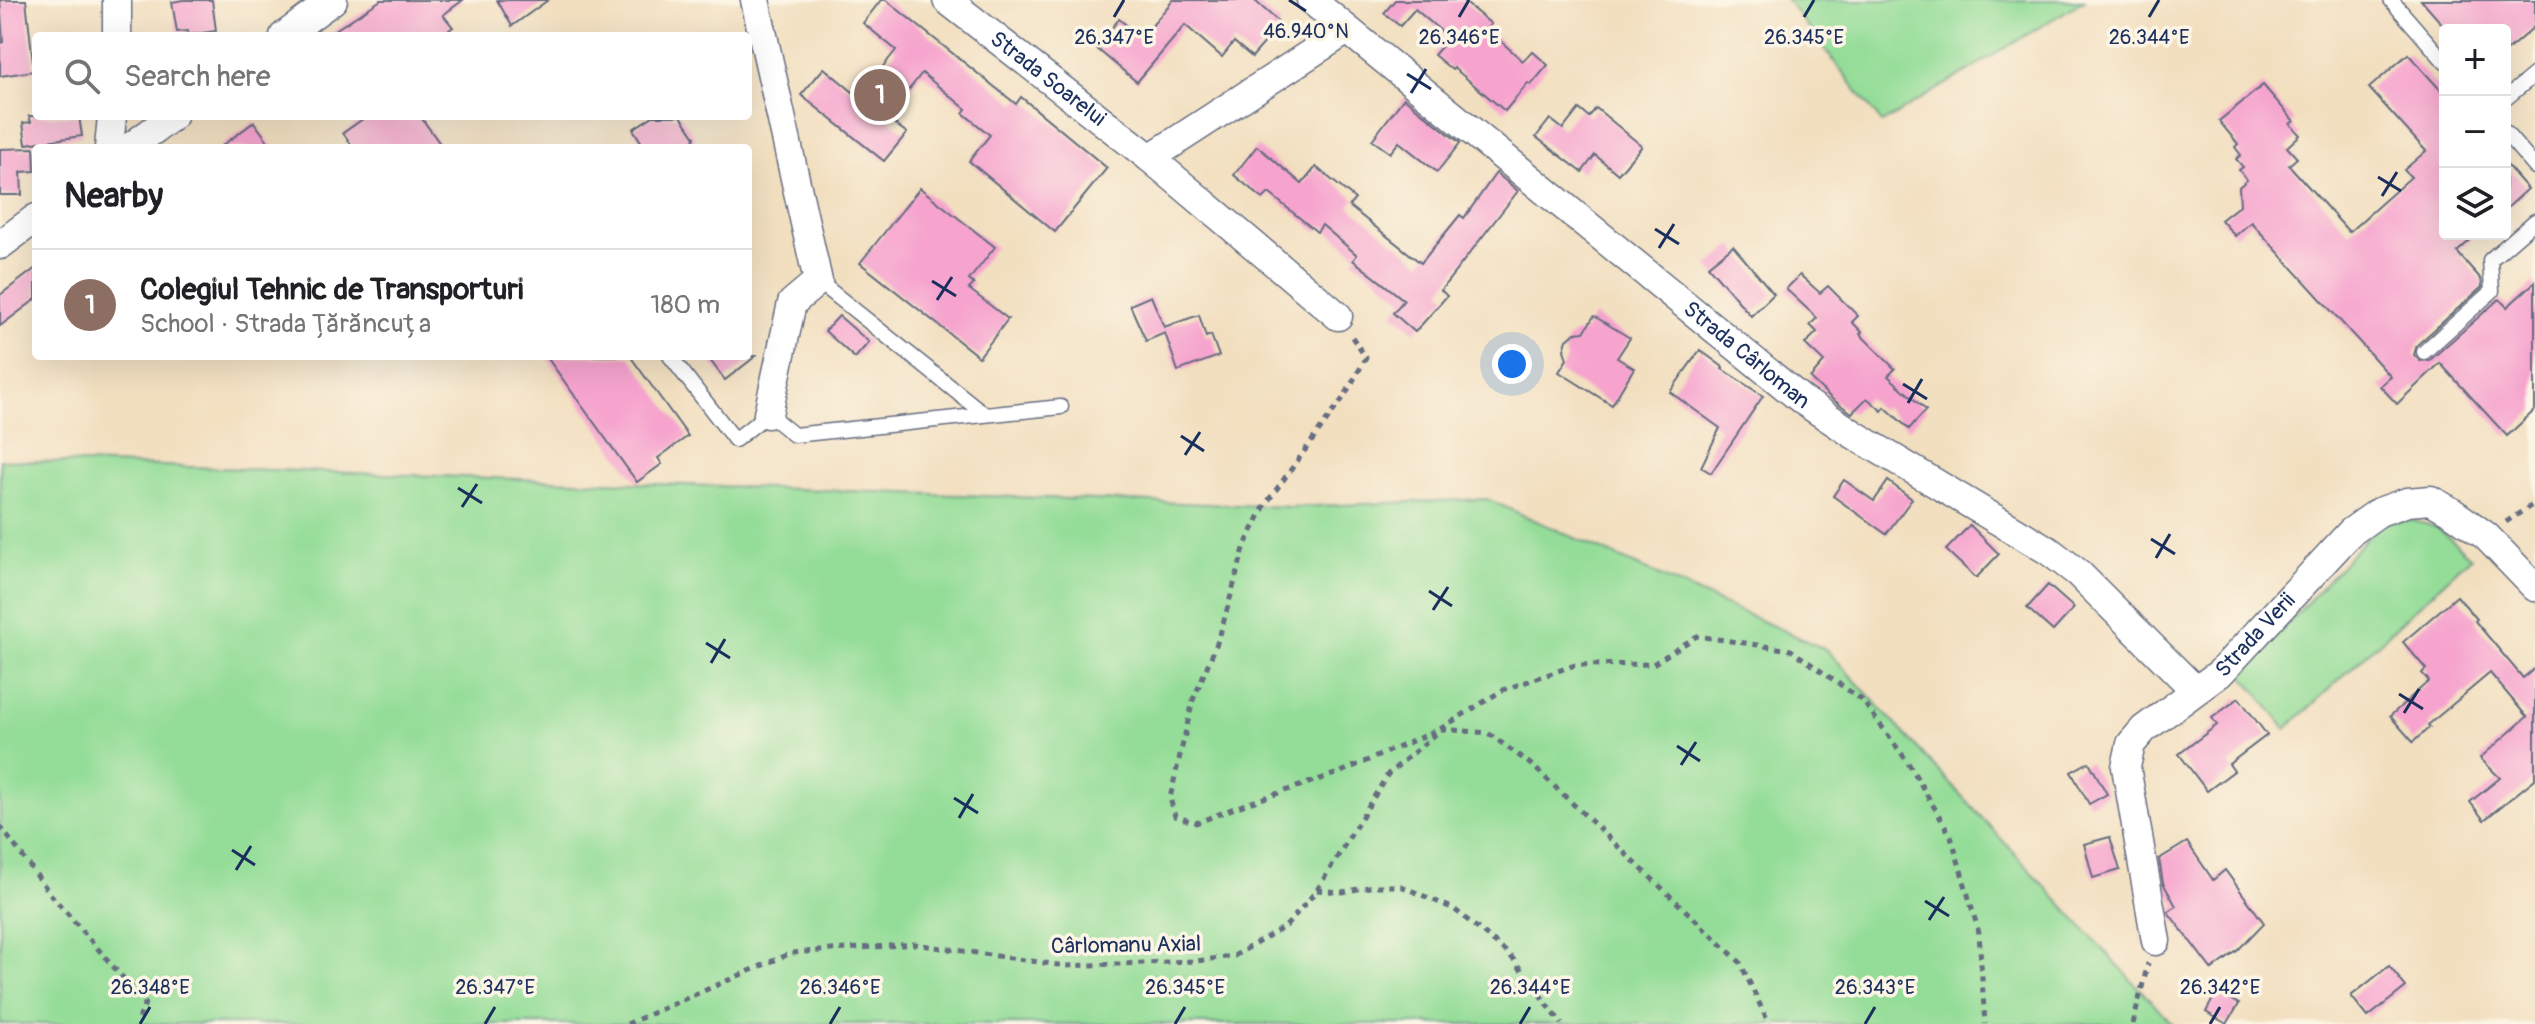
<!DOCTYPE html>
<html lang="en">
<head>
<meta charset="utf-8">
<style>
	:root { --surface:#fff; --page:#f6f6f6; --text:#202124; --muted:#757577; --line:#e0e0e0; --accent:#b45309 }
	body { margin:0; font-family:Pangolin,sans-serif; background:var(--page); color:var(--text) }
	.controls { position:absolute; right:24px; top:24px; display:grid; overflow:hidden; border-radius:8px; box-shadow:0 8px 32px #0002 }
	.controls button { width:72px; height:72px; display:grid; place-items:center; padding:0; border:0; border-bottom:2px solid var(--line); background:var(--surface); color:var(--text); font:40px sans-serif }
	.you { position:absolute; left:1512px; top:364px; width:28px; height:28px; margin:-20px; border:6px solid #fff; border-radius:50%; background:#1a73e8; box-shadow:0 0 0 12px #1a73e833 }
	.badge { display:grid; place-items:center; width:52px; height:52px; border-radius:50%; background:var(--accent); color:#fff; font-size:26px; font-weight:700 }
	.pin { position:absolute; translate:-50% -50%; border:4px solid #fff; box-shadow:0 2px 8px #0006 }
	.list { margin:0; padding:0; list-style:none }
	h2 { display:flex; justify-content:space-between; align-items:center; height:104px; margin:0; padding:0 32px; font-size:34px }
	h2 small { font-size:26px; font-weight:400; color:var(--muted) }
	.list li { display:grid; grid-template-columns:52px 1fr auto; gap:24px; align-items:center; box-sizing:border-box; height:112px; padding:0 32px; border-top:2px solid var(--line) }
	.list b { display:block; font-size:30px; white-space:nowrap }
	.list p { margin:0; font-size:26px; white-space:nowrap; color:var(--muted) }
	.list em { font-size:26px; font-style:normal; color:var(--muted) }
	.icon { flex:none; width:44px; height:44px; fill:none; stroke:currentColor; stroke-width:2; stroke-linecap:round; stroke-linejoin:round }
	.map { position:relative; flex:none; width:2535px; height:1024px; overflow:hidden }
	.search { position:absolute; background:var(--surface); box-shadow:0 8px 32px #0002; left:32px; top:32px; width:720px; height:88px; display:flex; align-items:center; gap:20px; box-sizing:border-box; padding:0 28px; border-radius:8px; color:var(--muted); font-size:30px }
	.panel { position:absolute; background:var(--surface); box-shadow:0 8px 32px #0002; left:32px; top:144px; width:720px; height:216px; border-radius:8px }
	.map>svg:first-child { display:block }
	.green { fill:#94dd98; stroke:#58867b; stroke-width:2 }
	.building { fill:#f6a4ce }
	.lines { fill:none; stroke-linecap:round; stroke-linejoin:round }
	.lane-casing { stroke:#666d80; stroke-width:17 }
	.street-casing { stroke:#666d80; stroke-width:31 }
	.path { stroke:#666d80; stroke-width:5; stroke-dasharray:6 6; stroke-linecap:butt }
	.lane { stroke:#fff; stroke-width:14 }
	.street { stroke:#fff; stroke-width:28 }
	.ticks { fill:none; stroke:#1b2f5e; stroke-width:3 }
	.labels { text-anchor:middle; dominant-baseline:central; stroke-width:7; stroke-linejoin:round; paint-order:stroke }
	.street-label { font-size:22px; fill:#1b2f5e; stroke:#fcf5e5 }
	.ticks-label { font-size:20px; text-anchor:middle; fill:#1b2f5e; stroke:#fcf5e5; stroke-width:7; stroke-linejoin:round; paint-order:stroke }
</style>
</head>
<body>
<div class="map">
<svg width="2535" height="1024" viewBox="0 0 2535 1024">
	<rect width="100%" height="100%" fill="#fcf5e5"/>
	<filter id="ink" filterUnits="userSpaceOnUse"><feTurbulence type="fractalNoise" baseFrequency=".0125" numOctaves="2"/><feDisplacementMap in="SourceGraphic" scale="16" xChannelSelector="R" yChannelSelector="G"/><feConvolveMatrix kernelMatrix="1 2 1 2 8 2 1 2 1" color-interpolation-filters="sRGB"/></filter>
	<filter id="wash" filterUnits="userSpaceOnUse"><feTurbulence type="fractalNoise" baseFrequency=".006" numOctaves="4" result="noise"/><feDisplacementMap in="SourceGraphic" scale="32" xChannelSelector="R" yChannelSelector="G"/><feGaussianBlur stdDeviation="1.8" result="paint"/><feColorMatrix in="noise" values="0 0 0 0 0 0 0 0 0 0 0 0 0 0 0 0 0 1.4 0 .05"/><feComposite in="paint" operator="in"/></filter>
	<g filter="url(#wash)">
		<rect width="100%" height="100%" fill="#f2dfc0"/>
		<g class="green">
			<polygon points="1787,0 2084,0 1882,123"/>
			<polygon points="0,460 1290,507 1487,499 1827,650 2172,1024 0,1024"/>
			<polygon points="2411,520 2436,527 2471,557 2286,729 2242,674 2380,523"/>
		</g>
		<g id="blocks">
			<g class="building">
				<polygon points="0,0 26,0 34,71 0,76 0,43 3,42"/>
				<polygon points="183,0 212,0 216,31 188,35 188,31 177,32 172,2"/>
				<polygon points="381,0 463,0 443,15 453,27 441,36 326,36"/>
				<polygon points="497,0 548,0 512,26"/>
				<polygon points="881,0 886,0 1016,104 1021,97 1107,168 1055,232 969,161 990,135 963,113 966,109 922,73 887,118 907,133 884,161 801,95 824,68 859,97 896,50 863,23"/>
				<polygon points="1173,0 1254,0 1281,24 1252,57 1234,42 1222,57 1185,25 1137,82 1096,48 1119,19 1142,38"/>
				<polygon points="1395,0 1462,0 1491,24 1487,29 1523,61 1532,51 1548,65 1531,85 1528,83 1505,111 1454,68 1452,70 1434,55 1449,38 1415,9 1400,26 1384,13"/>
				<polygon points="2421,0 2535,0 2535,26 2505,52 2505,30 2447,30"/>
				<polygon points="2408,54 2445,95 2445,234 2477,234 2457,252 2481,279 2482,287 2417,345 2414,355 2420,361 2430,360 2499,299 2507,307 2535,282 2535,410 2507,436 2440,363 2397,404 2380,386 2391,377 2251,222 2235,236 2221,220 2240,205 2239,187 2247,180 2239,170 2243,167 2236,159 2241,155 2235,147 2238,144 2219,121 2263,85 2294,121 2290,124 2300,135 2287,147 2297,158 2289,165 2349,232 2411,177 2404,170 2426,151 2369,88"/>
				<polygon points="1404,98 1460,143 1437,172 1399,142 1390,153 1372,140"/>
				<polygon points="1596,108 1642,146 1618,174 1595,155 1582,172 1536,137 1550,119 1563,129 1579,109 1589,117"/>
				<polygon points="29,116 79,116 82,136 26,144 23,123 31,122"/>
				<polygon points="367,116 420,116 443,148 354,148 343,133"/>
				<polygon points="653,116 681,116 695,137 692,148 645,148 633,129"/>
				<polygon points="254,122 273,148 219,148"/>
				<polygon points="1257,146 1302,184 1316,167 1355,199 1349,206 1421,263 1460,215 1464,218 1496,173 1518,191 1441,290 1447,296 1415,332 1393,313 1404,300 1353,260 1357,255 1322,225 1317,232 1269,193 1263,199 1234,175"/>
				<polygon points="34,148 35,171 21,172 22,195 0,195 0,149"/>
				<polygon points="2505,163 2528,189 2505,210"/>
				<polygon points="920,188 995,247 969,280 974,284 969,289 1008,319 979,357 860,263"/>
				<polygon points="1733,246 1774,294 1751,316 1708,266"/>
				<polygon points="36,268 36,299 0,326 0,295"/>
				<polygon points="1800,275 1820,293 1828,286 1858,316 1852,322 1862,332 1860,334 1895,369 1888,376 1926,410 1909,429 1885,407 1882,411 1867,398 1852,413 1832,399 1810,378 1824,362 1805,344 1817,332 1810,325 1817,318 1786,289"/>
				<polygon points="1151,296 1164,327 1199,315 1206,337 1211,335 1219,356 1178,371 1165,333 1146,341 1130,305"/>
				<polygon points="839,316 869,342 855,358 825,331"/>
				<polygon points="1594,316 1630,338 1617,358 1634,368 1612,405 1559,372 1567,359 1564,350 1567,340 1575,333 1584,332"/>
				<polygon points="1700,350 1723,367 1722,369 1763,396 1711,473 1701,467 1720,428 1670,392"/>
				<polygon points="546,356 630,356 688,436 658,458 662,464 637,482"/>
				<polygon points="707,356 756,356 725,380"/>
				<polygon points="1844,480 1874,501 1888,481 1912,499 1886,534 1833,496"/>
				<polygon points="1970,525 1999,554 1976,578 1946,550"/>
				<polygon points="2048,585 2074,608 2053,631 2027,608"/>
				<polygon points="2457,596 2477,619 2475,621 2523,678 2535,668 2535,779 2484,820 2470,802 2500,778 2480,758 2527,717 2490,673 2428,725 2430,727 2413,742 2390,716 2429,681 2422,673 2426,669 2403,642"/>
				<polygon points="2239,698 2267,735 2229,764 2234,771 2207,791 2179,754 2217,725 2212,718"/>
				<polygon points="2089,762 2107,794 2089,804 2071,772"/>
				<polygon points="2110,837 2120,870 2093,878 2084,844"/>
				<polygon points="2187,842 2213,880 2225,870 2264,923 2237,951 2212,970 2168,912 2176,906 2163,883 2159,859"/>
				<polygon points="2389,966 2406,987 2368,1017 2351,996"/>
				<polygon points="2217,991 2239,1004 2227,1024 2206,1012"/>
			</g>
		</g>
	</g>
	<g filter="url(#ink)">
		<use href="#blocks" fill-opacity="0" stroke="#666d80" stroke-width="2"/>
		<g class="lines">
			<defs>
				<g id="lane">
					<polyline points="2391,0 2445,62"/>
					<polyline points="2505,99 2535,74"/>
					<polyline points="2505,132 2535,167"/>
					<polyline points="818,281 983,413"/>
					<polyline points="2424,352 2492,291 2490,260 2535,221"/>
					<polyline points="670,356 735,440 768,414 794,435 1061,407"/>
				</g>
				<g id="street">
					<polyline points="117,0 117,36"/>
					<polyline points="755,0 818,281 792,303 768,414"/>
					<path id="s1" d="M947 0 1150 158 1338 316"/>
					<path id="s2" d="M1311 0 1802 400 1853 434 2049 551 2078 573 2195 690"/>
					<polyline points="284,36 333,0"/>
					<polyline points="109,148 112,116"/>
					<polyline points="129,148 173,116"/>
					<polyline points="1150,158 1347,30"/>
					<polyline points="0,245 36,218"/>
					<path id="s3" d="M2156 941 2126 767 2131 744 2144 729 2220 673 2351 532 2379 512 2407 502 2431 500 2452 512 2486 536 2535 587"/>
				</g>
			</defs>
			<use href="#lane" class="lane-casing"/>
			<use href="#street" class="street-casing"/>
			<g class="path">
				<polyline points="1352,337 1366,358 1344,397 1265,505 1245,545 1219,638 1193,700 1170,798 1175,816 1196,823 1237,807 1341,772 1440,729 1503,690 1575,665 1653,664 1697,636 1791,650 1862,700 1907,761 1951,836 1979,933 1985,1024"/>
				<polyline points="2506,522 2535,503"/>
				<polyline points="1441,729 1488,733 1533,766 1740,962 1769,1024"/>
				<polyline points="0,826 52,896 145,1003 137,1024"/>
				<polyline points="1317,890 1342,892 1374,886 1401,886 1454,909 1510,955 1562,1024"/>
				<polyline points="627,1024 791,953 915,944 1065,966 1196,961 1234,956 1286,926 1317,890 1388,774 1437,733"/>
				<polyline points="2133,1024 2148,963"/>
			</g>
			<use href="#lane" class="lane"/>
			<use href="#street" class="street"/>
		</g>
	</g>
	<path class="ticks" d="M1289 0 1306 11M1114 17 1124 0M1459 17 1469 0M1804 17 1814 0M2149 17 2159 0M1407 74 1431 89M1411 93 1426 69M2378 177 2401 191M2382 196 2397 172M1655 229 1679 244M1659 248 1674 224M932 281 956 296M937 300 952 277M1903 384 1927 399M1908 403 1922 379M1181 436 1204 451M1185 455 1200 432M458 488 482 503M462 507 477 484M2151 539 2175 554M2156 558 2170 534M1429 591 1452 606M1433 610 1448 587M706 643 730 658M711 663 725 639M2399 694 2423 709M2404 713 2419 689M1677 746 1700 761M1681 765 1696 742M954 798 978 813M959 818 973 794M232 850 255 865M236 870 251 846M1925 901 1949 916M1929 920 1944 897M140 1024 150 1007M485 1024 495 1007M830 1024 840 1007M1175 1024 1185 1007M1520 1024 1530 1007M1865 1024 1875 1007M2210 1024 2220 1007"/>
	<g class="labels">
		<g class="street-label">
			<text stroke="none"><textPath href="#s1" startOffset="128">Strada Soarelui</textPath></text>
			<text stroke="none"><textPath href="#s2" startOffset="562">Strada Cârloman</textPath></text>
			<text stroke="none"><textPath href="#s3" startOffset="366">Strada Verii</textPath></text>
			<text transform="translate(1126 945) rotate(-1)">Cârlomanu Axial</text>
		</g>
	</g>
	<g class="ticks-label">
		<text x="1306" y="38">46.940°N</text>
		<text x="1114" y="44">26.347°E</text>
		<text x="1459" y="44">26.346°E</text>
		<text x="1804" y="44">26.345°E</text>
		<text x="2149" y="44">26.344°E</text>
		<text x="150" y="994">26.348°E</text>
		<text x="495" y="994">26.347°E</text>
		<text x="840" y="994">26.346°E</text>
		<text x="1185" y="994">26.345°E</text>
		<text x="1530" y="994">26.344°E</text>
		<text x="1875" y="994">26.343°E</text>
		<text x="2220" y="994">26.342°E</text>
	</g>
</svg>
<div class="controls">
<button>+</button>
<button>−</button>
<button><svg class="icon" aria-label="layers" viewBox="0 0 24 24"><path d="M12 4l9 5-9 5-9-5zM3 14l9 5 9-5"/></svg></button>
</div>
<div class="you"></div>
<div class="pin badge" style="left:880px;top:95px;background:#8d6e63">1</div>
<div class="search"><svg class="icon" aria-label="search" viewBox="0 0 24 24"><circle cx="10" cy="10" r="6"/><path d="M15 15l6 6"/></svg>Search here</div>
<section class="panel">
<h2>Nearby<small></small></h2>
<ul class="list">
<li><span class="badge" style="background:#8d6e63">1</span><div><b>Colegiul Tehnic de Transporturi</b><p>School · Strada Țărăncuța</p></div><em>180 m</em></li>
</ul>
</section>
</div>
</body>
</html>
